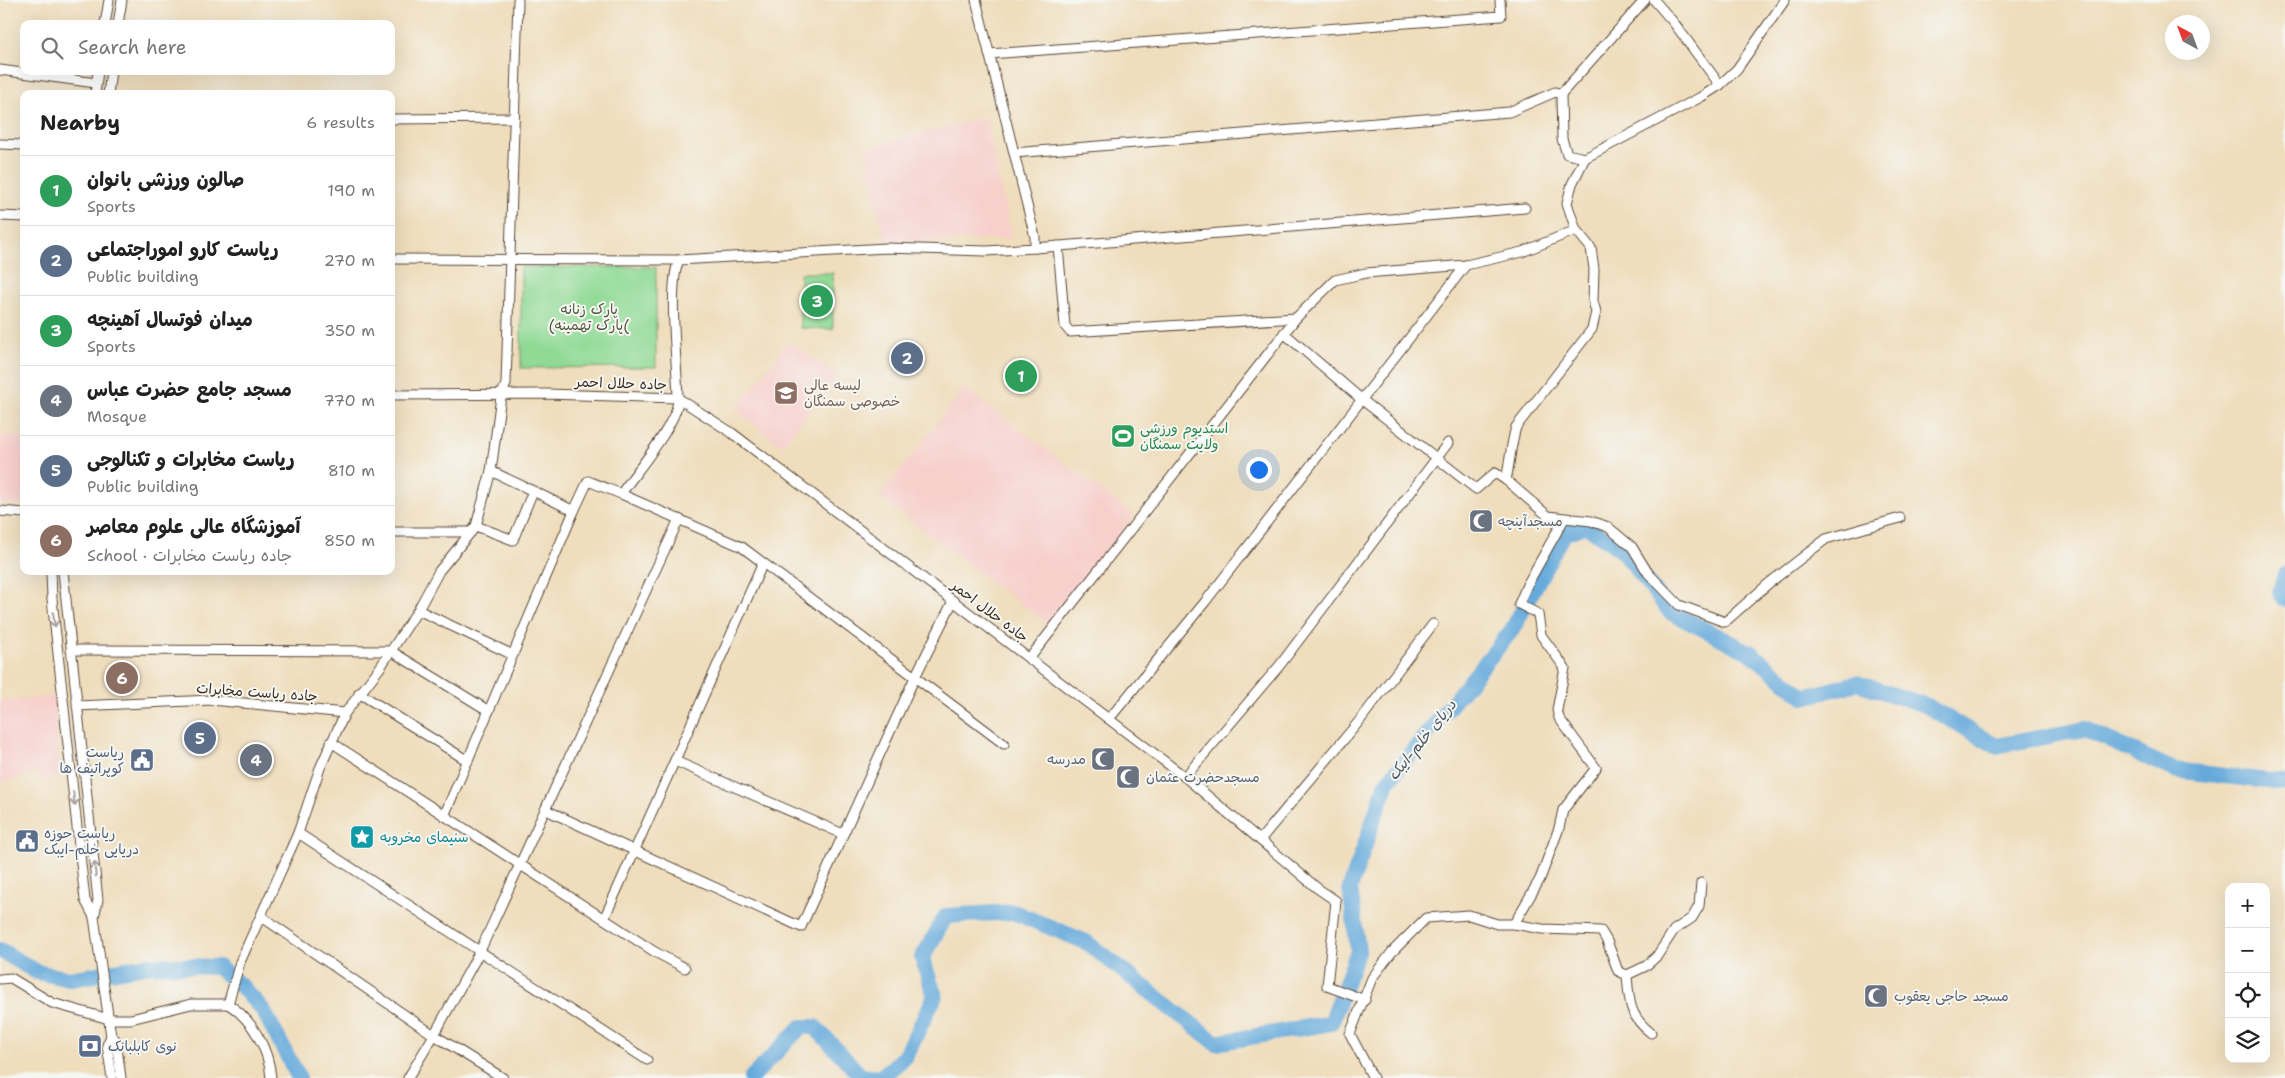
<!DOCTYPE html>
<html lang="en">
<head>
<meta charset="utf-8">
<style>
	:root { --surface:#fff; --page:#f2f2f2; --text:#222; --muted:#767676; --line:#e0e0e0; --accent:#0f766e }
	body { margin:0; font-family:"Shantell Sans","Playpen Sans Arabic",sans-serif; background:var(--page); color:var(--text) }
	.controls { position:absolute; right:15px; bottom:15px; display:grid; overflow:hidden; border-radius:10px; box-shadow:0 5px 20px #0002 }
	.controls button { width:45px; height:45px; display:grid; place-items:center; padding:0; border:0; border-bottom:1px solid var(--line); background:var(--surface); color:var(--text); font:25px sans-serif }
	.compass { position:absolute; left:2165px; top:15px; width:45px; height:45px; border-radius:50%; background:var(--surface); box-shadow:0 5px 20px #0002; rotate:319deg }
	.you { position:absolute; left:1258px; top:469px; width:18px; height:18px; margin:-12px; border:4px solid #fff; border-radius:50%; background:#1a73e8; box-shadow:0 0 0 8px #1a73e833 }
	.badge { display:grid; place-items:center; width:32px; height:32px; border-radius:50%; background:var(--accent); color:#fff; font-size:16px; font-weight:700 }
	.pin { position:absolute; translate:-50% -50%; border:2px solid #fff; box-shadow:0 1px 5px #0006 }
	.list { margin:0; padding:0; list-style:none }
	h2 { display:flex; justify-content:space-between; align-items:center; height:65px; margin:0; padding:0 20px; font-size:21px }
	h2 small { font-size:16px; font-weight:400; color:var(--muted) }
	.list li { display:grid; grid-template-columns:32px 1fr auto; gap:15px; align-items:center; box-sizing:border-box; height:70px; padding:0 20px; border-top:1px solid var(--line) }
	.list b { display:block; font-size:19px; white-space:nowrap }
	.list p { margin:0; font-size:16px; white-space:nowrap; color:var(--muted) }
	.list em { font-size:16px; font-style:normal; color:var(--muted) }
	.icon { flex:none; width:28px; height:28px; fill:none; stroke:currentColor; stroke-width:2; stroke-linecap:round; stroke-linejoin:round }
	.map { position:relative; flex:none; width:2285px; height:1078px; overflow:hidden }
	.search { position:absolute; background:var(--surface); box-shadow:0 5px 20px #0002; left:20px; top:20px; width:375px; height:55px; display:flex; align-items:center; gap:12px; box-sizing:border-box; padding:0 18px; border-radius:10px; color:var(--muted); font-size:19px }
	.panel { position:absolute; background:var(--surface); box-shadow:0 5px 20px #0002; left:20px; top:90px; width:375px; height:485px; border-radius:10px }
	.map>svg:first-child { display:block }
	.built { fill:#f7d0cc }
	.green { fill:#90da95; stroke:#66825a }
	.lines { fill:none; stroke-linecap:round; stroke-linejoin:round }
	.river { stroke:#66aadb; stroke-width:16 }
	.minor-casing { stroke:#564536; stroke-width:11 }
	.minor { stroke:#fff; stroke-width:9 }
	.oneway { stroke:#a79f9a }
	.labels { text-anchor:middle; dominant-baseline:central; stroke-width:4; stroke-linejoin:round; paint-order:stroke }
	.park-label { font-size:14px; fill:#50563c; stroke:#f6f6f2 }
	.street-label { font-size:14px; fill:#3b2a1e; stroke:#f6f6f2 }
	.education-label { font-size:14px; fill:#785e54; stroke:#f6f6f2; text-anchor:start }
	.leisure-label { font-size:14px; fill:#27864d; stroke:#f6f6f2; text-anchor:start }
	.worship-label { font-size:14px; fill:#5b616d; stroke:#f6f6f2; text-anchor:start }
	.service-label { font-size:14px; fill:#4e5e75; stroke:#f6f6f2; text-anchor:start }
	.culture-label { font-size:14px; fill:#0d838f; stroke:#f6f6f2; text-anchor:start }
	.water-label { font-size:15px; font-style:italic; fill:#4a5760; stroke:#f6f6f2 }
</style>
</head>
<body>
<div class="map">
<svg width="2285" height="1078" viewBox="0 0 2285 1078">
	<rect width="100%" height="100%" fill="#f6f6f2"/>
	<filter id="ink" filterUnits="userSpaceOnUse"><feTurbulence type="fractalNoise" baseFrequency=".02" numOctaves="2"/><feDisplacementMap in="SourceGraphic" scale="10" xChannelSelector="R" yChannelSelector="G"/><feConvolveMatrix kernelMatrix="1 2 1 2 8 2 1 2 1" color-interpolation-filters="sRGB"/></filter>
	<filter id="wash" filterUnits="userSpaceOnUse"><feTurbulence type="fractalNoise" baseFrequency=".0096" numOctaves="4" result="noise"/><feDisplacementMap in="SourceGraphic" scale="20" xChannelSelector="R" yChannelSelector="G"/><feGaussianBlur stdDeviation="1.12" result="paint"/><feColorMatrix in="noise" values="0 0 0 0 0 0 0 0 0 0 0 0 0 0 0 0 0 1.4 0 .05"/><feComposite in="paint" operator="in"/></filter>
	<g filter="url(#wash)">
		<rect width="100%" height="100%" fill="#efddbb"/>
		<g class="built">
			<polygon points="985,117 1012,238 885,242 865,149"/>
			<polygon points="789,341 836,376 782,446 736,410"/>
			<polygon points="964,388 1134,515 1049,625 879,497"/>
			<rect x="0" y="436" width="24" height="68"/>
			<polygon points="54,696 60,777 41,780 40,771 0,783 0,702"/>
		</g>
		<g class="green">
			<polygon points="521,267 656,267 656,367 521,368"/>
			<polygon points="800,273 833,273 833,329 800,328"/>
		</g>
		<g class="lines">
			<g class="river">
				<polyline points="2285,575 2280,592 2285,599"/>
				<polyline points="0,950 37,972 70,979 149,965 218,967 242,987 263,1010 299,1078"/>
				<polyline points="751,1078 801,1027 815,1027 861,1076 880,1078 905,1057 935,996 922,958 946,916 1013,912 1086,942 1216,1043 1331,1023 1358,951 1350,888 1386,784 1512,630 1563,534 1586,525 1624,552 1670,612 1751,653 1804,697 1857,683 1925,705 1996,746 2085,729 2174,770 2285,783"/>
			</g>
		</g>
	</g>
	<g filter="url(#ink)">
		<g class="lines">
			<defs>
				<g id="minor">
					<polyline points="976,0 1014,153"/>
					<polyline points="1654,0 1674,23 1720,85"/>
					<polyline points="105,24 109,0"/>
					<polyline points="118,24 122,0"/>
					<polyline points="989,54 1501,16 1500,0"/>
					<polyline points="0,70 96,83"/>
					<polyline points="95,94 98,71"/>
					<polyline points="108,94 111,71"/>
					<polyline points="1561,94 1645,0"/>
					<polyline points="391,119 514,118"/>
					<polyline points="0,144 24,145"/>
					<polyline points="0,216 24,217"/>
					<polyline points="1058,246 1065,326 1070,332 1296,318"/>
					<polyline points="1035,248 1525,208"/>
					<polyline points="391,259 679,260"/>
					<polyline points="1284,333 1361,399 1476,489 1495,473 1506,480 1548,516 1591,521 1608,527 1632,547 1648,573 1679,605 1725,622 1768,584 1826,539 1900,518"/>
					<polyline points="391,395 546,394 678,398 732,433 1185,777 1317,888 1336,901 1327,986 1365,1000"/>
					<polyline points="491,471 533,491"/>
					<path d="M1506 480C1510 462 1511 444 1516 427L1592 329 1596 312 1593 301 1594 269 1591 248 1576 230 1567 203 1572 184 1585 158"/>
					<polyline points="621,494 742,547 1004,744"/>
					<polyline points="0,511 24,513"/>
					<polyline points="476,526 491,471 501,396 506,384 518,0"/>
					<polyline points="391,532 471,532"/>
					<polyline points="51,571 52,599 85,900 94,917"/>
					<polyline points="63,571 98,900 94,917 111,1036 107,1045 112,1078"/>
					<polyline points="418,610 513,655"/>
					<polyline points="71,650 391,651 489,711"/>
					<polyline points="1029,659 1296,318 1335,280 1366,273 1466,265 1522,252 1576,230"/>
					<polyline points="359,693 468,761"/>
					<polyline points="77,706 212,700 345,713"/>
					<polyline points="1109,719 1205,602 1466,265"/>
					<polyline points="331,742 655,952 685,968"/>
					<polyline points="675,761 843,834"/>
					<polyline points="1185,777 1280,665 1448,443"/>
					<polyline points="546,810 801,927 915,677 953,601"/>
					<polyline points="444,816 574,511"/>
					<polyline points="298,833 647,1060"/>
					<polyline points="1260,840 1361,719 1433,624"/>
					<polyline points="262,917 434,1035 503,1078"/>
					<polyline points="604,919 763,563"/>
					<polyline points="1514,924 1540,879 1559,828 1563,810 1596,768 1559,718 1557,710 1565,668 1541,635 1538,614 1519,604 1527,585 1564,519"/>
					<polyline points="1627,975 1646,966 1657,956 1674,930 1692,918 1699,906 1701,883"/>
					<polyline points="0,979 11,978 52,1003 109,1019 131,1019 191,1004 228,1004"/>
					<path d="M228 1004 240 962 298 833 320 768 345 713 379 669 418 610 439 571 476 526 513 540 533 491 574 511 588 481 621 494C637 470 674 428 678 402 678 367 667 287 679 260L886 248 986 251 1035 248V237L1014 153 1509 112 1555 92 1561 94 1562 139 1567 154 1585 158 1701 97 1720 85 1737 69 1785 0"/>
					<path d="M228 1004C252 1019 269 1049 271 1078"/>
					<polyline points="111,1036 116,1040 121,1078"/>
					<polyline points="408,1078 434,1035 480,951 679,519"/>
					<path d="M1373 1078 1350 1034 1372 978 1392 952 1426 918 1469 915 1497 924H1514L1542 929 1601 931 1607 941 1618 971 1627 975C1629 1001 1629 1016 1651 1033"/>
				</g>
			</defs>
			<use href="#minor" class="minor-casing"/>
			<use href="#minor" class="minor"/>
		</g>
		<defs><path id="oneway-shaft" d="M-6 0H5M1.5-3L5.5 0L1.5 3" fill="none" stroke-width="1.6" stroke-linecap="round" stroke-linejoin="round" transform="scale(1.25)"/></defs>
		<g class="oneway">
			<use href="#oneway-shaft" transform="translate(54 620) rotate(83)"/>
			<use href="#oneway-shaft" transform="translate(74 799) rotate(84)"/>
			<use href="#oneway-shaft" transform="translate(95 869) rotate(-96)"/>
		</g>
	</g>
	<defs>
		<symbol id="school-square" viewBox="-11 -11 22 22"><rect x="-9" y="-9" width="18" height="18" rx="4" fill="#8d6e63" stroke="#f6f6f2"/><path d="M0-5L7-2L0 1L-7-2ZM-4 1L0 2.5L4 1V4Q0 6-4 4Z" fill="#fff"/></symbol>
		<symbol id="stadium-square" viewBox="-11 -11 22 22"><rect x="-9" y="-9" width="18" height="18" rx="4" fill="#2e9e5b" stroke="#f6f6f2"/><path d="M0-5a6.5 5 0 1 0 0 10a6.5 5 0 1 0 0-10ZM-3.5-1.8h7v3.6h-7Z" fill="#fff"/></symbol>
		<symbol id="mosque-square" viewBox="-11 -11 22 22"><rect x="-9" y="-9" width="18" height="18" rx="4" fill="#6b7280" stroke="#f6f6f2"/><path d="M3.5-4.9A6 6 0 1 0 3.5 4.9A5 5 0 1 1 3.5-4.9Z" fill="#fff"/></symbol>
		<symbol id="civic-square" viewBox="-11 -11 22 22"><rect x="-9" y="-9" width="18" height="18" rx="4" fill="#5c6f8a" stroke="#f6f6f2"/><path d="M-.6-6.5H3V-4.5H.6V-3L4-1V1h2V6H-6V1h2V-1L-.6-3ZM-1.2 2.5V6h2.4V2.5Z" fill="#fff"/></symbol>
		<symbol id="sight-square" viewBox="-11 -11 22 22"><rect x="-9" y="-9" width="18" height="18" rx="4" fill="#0f9aa8" stroke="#f6f6f2"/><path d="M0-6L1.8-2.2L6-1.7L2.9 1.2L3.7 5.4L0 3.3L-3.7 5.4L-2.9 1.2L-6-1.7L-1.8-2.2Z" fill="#fff"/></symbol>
		<symbol id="bank-square" viewBox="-11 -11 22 22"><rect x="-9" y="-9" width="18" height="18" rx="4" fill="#5c6f8a" stroke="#f6f6f2"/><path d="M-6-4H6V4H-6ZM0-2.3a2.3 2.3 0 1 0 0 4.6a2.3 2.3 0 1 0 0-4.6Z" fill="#fff"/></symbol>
	</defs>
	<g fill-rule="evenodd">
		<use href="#school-square" x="772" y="379" width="28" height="28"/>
		<use href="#stadium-square" x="1109" y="422" width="28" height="28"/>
		<use href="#mosque-square" x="1467" y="507" width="28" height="28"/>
		<use href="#mosque-square" x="1089" y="745" width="28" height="28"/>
		<use href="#civic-square" x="128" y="746" width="28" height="28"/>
		<use href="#mosque-square" x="1114" y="763" width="28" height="28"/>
		<use href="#sight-square" x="348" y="823" width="28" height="28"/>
		<use href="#civic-square" x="13" y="827" width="28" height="28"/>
		<use href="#mosque-square" x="1862" y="982" width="28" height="28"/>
		<use href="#bank-square" x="76" y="1032" width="28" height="28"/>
	</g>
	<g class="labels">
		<g class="park-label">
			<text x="589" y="309">پارک زنانه<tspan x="589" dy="16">(پارک تهمینه(</tspan></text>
		</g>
		<g class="street-label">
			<text transform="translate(621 383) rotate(2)">جاده حلال احمر</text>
			<text transform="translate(990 611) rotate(37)">جاده حلال احمر</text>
			<text transform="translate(257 692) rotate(4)">جاده ریاست مخابرات</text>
		</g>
		<g class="education-label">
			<text x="804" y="385">لیسه عالی<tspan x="804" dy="16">خصوصی سمنگان</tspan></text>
		</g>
		<g class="leisure-label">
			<text x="1140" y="428">استدیوم ورزشی<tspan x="1140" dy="16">ولایت سمنگان</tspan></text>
		</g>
		<g class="worship-label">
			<text x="1498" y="521">مسجدآینچه</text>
			<text x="1086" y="759" text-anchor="end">مدرسه</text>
			<text x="1146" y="777">مسجدحضرت عثمان</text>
			<text x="1894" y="996">مسجد حاجی یعقوب</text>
		</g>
		<g class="service-label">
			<text x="124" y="752" text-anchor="end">ریاست<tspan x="124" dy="16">کوپراتیف ها</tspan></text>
			<text x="44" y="833">ریاست حوزه<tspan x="44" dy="16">دریایی خلم-ایبک</tspan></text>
			<text x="108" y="1046">نوی کابلبانک</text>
		</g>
		<g class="culture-label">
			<text x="380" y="837">سنیمای مخروبه</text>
		</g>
		<g class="water-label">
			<text transform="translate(1422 740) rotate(-51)">دریای خلم-ایبک</text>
		</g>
	</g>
</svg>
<div class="controls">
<button>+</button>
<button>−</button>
<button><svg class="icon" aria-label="locate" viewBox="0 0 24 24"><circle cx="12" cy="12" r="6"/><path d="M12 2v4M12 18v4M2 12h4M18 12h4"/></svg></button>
<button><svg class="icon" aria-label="layers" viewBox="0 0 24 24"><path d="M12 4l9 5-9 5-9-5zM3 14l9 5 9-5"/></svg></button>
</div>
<svg class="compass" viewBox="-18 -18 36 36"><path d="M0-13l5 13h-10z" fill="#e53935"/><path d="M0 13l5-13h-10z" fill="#767676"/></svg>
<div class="you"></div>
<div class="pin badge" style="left:1021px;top:376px;background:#2e9e5b">1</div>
<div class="pin badge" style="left:907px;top:358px;background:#5c6f8a">2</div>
<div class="pin badge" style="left:817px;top:301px;background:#2e9e5b">3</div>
<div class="pin badge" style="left:256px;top:760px;background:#6b7280">4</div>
<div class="pin badge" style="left:200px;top:738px;background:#5c6f8a">5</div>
<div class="pin badge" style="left:122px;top:678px;background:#8d6e63">6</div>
<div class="search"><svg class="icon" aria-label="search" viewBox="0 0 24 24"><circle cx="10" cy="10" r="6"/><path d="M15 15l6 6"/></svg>Search here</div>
<section class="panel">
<h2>Nearby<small>6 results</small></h2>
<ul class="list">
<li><span class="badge" style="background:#2e9e5b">1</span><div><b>صالون ورزشی بانوان</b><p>Sports</p></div><em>190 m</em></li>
<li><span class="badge" style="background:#5c6f8a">2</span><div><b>ریاست کارو اموراجتماعی</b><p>Public building</p></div><em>270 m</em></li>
<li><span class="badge" style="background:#2e9e5b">3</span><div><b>میدان فوتسال آهینچه</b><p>Sports</p></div><em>350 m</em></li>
<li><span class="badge" style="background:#6b7280">4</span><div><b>مسجد جامع حضرت عباس</b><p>Mosque</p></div><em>770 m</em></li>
<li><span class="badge" style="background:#5c6f8a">5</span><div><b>ریاست مخابرات و تکنالوجی</b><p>Public building</p></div><em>810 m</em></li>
<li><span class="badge" style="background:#8d6e63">6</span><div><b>آموزشگاه عالی علوم معاصر</b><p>School · جاده ریاست مخابرات</p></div><em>850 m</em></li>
</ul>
</section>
</div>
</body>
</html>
